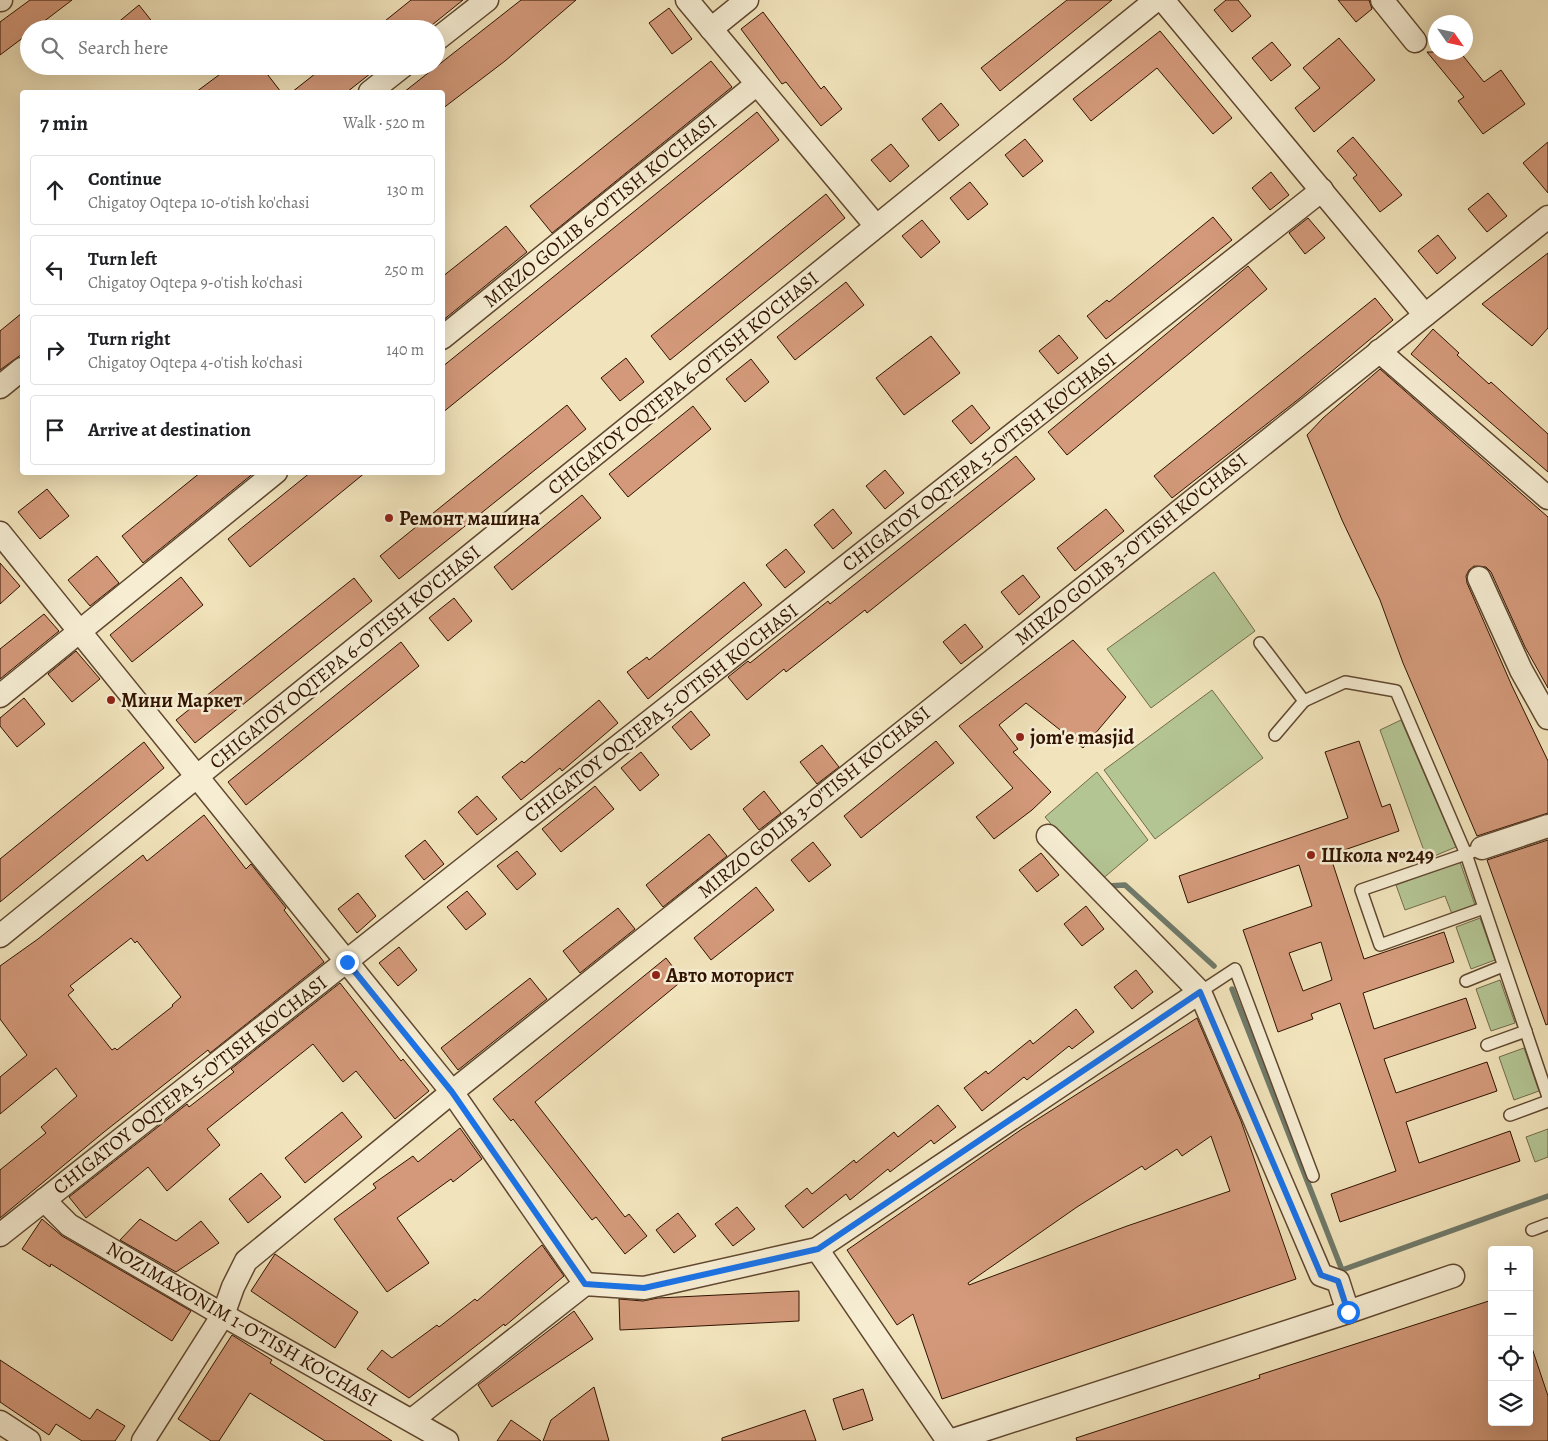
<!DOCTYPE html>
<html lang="en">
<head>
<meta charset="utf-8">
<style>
	:root { --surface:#fff; --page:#f6f6f6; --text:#202124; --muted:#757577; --line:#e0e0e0 }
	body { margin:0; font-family:Alegreya,serif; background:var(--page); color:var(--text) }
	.controls { position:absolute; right:15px; bottom:15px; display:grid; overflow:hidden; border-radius:5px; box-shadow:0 5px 20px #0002 }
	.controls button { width:45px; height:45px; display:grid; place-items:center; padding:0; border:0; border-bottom:1px solid var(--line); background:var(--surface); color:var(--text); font:25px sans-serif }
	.compass { position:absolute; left:1428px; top:15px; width:45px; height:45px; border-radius:50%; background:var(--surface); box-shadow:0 5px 20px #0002; rotate:124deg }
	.stop { position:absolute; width:15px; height:15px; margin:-11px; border:4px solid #1a73e8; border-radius:50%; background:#fff }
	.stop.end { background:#1a73e8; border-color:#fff; box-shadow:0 1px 5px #0008 }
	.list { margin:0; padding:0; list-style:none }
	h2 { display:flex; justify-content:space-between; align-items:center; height:65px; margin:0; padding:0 20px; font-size:21px }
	h2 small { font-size:16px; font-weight:400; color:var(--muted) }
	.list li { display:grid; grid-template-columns:32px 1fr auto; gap:15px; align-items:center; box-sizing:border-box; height:70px; margin:0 10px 10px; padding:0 10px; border:1px solid var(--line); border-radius:5px }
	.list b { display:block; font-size:19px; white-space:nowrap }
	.list p { margin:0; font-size:16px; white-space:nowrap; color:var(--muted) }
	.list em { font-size:16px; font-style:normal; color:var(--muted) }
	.icon { flex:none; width:28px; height:28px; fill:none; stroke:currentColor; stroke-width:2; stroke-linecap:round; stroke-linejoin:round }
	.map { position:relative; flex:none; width:1548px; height:1441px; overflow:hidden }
	.search { position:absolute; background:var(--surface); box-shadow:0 5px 20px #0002; left:20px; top:20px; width:425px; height:55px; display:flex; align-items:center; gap:12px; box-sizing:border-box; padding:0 18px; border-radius:28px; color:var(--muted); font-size:19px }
	.panel { position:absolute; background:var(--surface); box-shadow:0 5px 20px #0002; left:20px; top:90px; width:425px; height:385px; border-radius:5px }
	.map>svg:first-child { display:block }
	.green { fill:#b4c594; stroke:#726c4a }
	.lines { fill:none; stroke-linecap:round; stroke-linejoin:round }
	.stream { stroke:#707a6a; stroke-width:5.5 }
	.building { fill:#d3997a; stroke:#301300; fill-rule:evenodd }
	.lane-casing { stroke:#60472f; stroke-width:14 }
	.street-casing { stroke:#60472f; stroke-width:25 }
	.lane { stroke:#f6edd3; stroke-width:11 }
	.street { stroke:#f6edd3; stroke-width:22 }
	.route { stroke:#1a73e8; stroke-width:6 }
	.poi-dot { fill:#8f2418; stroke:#f6edd3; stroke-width:2 }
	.labels { text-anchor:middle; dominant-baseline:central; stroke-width:5; stroke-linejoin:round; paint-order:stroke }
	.street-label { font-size:20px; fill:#301300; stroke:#f6edd3 }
	.poi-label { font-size:20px; font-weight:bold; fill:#301300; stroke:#f6edd3; text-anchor:start }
</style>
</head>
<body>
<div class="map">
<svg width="1548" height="1441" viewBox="0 0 1548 1441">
	<rect width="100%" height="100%" fill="#f1e3bb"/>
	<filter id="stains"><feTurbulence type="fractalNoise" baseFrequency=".004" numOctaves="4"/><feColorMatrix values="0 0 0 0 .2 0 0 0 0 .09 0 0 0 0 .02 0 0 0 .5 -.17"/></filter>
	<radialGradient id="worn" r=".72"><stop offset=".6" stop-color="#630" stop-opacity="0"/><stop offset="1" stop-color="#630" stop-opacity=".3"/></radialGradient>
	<g class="green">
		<polygon points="1214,572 1255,631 1151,708 1107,649"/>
		<polygon points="1212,690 1263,758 1155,839 1104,770"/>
		<polygon points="1401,720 1456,847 1427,859 1380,730"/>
		<polygon points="1097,772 1148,840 1100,881 1045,817"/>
		<polygon points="1460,862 1475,905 1452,914 1445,896 1405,910 1396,885"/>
		<polygon points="1480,918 1495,960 1471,969 1456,927"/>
		<polygon points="1500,980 1515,1023 1491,1031 1476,989"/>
		<polygon points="1524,1048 1539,1091 1514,1100 1499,1057"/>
		<polygon points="1548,1129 1548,1157 1535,1162 1526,1137"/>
	</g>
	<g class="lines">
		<g class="stream">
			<polyline points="1108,886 1125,885 1214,966"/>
			<polyline points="1232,989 1342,1270 1548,1196"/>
		</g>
	</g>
	<g class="building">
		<polygon points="30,0 72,0 34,29 29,29 28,34 0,55 0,22"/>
		<polygon points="411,0 463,0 427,29 375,29"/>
		<polygon points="521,0 576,0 505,61 442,109 442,92 404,92"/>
		<polygon points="1067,0 1112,0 1000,91 981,68"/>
		<polygon points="1226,0 1238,0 1251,16 1232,32 1214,10"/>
		<polygon points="1338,0 1369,0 1372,9 1356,22"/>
		<polygon points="139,5 158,29 110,29"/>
		<polygon points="669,8 692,39 672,54 649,23"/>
		<polygon points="763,12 821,89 824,86 842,109 821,126 786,82 782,84 741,29"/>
		<polygon points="1160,31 1232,118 1213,134 1157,68 1091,121 1073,99"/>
		<polygon points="1339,38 1375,80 1314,132 1295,108 1320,88 1303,68"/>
		<polygon points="1272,42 1291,65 1271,81 1252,58"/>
		<polygon points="1427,52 1460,52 1484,82 1501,70 1525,104 1483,134 1458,101 1464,97"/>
		<polygon points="711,61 732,87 552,233 530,206"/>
		<polygon points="231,66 261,66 281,92 196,92"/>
		<polygon points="325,66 380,66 347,92 292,92"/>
		<polygon points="941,103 959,125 939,141 922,119"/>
		<polygon points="757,112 779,140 442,413 442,367"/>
		<polygon points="1353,137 1402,195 1380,212 1353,178 1357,175 1337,151"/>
		<polygon points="1025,139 1043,161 1023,177 1005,155"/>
		<polygon points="1548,142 1548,193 1523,163"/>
		<polygon points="891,144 909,166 890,182 871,160"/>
		<polygon points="1271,172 1289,195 1270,210 1252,188"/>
		<polygon points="970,182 988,204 968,220 950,198"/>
		<polygon points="1488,193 1507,216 1487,232 1468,209"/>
		<polygon points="826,194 845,218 670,360 651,336"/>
		<polygon points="1213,217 1232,240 1106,339 1087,316 1107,300 1109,302"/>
		<polygon points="1308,218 1325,238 1305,254 1289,233"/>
		<polygon points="922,220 940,242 921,258 902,236"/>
		<polygon points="506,226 527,252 442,321 442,277"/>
		<polygon points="1438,235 1456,258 1437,274 1418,251"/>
		<polygon points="1548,253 1548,328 1532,346 1482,304"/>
		<polygon points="1248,266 1267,289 1067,455 1048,432"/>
		<polygon points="846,282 864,305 795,360 777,337"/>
		<polygon points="1375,298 1393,320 1300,398 1172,498 1154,476"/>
		<polygon points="22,313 22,354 0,370 0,331"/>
		<polygon points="1433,329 1459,353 1457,355 1489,384 1491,382 1548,434 1548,472 1411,354"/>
		<polygon points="1059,335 1078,358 1058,374 1039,351"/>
		<polygon points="931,336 960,373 904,415 876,378"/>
		<polygon points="626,358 644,382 620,401 601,378"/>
		<polygon points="751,359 769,382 745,402 726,379"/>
		<polygon points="1380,369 1548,517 1548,688 1525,647 1491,572 1486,567 1474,566 1469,570 1466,576 1467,583 1512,686 1548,761 1548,813 1477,836 1403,663 1380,600 1342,520 1307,435 1323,418"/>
		<polygon points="567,405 586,429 399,579 380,556"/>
		<polygon points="972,405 990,428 971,444 952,421"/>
		<polygon points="693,406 711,429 628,497 609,474"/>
		<polygon points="1016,456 1035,479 867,613 865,610 786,672 784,669 747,700 728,677 748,661 750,663 828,601 830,604"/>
		<polygon points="885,470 904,493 885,509 866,486"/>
		<polygon points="201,472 255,472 143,563 122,536"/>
		<polygon points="311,472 366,472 250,567 228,539"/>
		<polygon points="47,489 69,516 40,539 18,512"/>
		<polygon points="582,495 601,518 512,590 494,567"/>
		<polygon points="833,509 852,533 833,549 814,525"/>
		<polygon points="1106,509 1124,531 1075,571 1057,548"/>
		<polygon points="786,549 805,572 785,588 766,565"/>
		<polygon points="97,556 119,583 90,606 68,580"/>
		<polygon points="0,563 20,586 0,604"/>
		<polygon points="1023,575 1040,597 1019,615 1001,592"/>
		<polygon points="181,577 203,605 132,662 110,635"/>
		<polygon points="354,578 372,601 195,743 176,720"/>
		<polygon points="744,582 762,605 648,699 627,672 647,657 649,660"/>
		<polygon points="454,598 472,621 448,641 429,618"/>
		<polygon points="44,614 59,631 0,679 0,649"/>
		<polygon points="965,624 983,647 961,664 943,642"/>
		<polygon points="1073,640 1126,697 1083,748 1026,703 999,725 1018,749 1013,752 1051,792 1032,810 994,839 976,817 1013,788 959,726"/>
		<polygon points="401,642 419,666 246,805 228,782"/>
		<polygon points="76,651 100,679 72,702 48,674"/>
		<polygon points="24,698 45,724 17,747 0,726 0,718"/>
		<polygon points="599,700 618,723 562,771 560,768 521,800 502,777 522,761 524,763"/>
		<polygon points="691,711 710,735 691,750 672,727"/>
		<polygon points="936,741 954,763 861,838 844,816"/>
		<path d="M1359 741 1382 807 1390 804 1399 831 1330 855 1364 959 1444 932 1454 962 1363 993 1374 1029 1466 998 1476 1028 1384 1059 1396 1093 1487 1062 1497 1091 1406 1122 1419 1163 1510 1131 1520 1161 1340 1222 1331 1194 1396 1171 1340 1003 1311 1014 1313 1019 1278 1032 1243 930 1312 906 1299 865 1188 903 1179 876 1348 818 1325 752ZM1321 942 1332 980 1303 991 1289 953Z"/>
		<polygon points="144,742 164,768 0,902 0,859"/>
		<polygon points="822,745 839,767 817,784 800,762"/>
		<polygon points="641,752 659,775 640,791 621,768"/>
		<polygon points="595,786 614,809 561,852 542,829"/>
		<polygon points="764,791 781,813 759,830 743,809"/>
		<polygon points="477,796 497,819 477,835 458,812"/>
		<path d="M204 815 246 869 251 864 286 908 284 910 324 962 210 1053 208 1050 104 1132 0 1218V1170L46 1133 41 1127 77 1096 56 1068 0 1114V1077L27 1055 0 1019V966L38 939 143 855 147 861ZM131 938 135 943 137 941 181 997 172 1005 173 1006 117 1050 115 1048 112 1050 68 995 74 990 70 986Z"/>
		<polygon points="709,834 727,856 663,907 646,885"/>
		<polygon points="425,840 444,864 424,880 405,856"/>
		<polygon points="1548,840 1548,1024 1546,1025 1487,860"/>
		<polygon points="813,842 831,865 809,882 791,860"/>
		<polygon points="517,851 536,874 517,890 497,866"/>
		<polygon points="1041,853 1059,875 1037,892 1019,870"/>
		<polygon points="756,887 774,910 711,960 694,938"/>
		<polygon points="467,891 486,914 466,930 447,907"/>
		<polygon points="358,893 376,916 357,933 338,909"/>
		<polygon points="1086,906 1104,929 1082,946 1064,924"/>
		<polygon points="618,908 635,929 580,973 563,951"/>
		<polygon points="399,947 417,970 398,986 379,963"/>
		<polygon points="666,958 683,980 535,1102 625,1217 629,1214 647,1236 625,1254 596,1217 592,1220 513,1119 511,1121 493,1099"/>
		<polygon points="1136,970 1153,992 1132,1009 1114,987"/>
		<polygon points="530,978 547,999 458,1070 441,1048"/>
		<polygon points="340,983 401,1061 403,1059 429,1091 395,1119 356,1071 343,1082 313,1044 207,1129 220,1145 167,1191 148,1167 86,1218 69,1197 187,1104 189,1107 234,1072 231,1069"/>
		<polygon points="1076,1009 1094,1032 1072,1049 1069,1046 1027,1080 1024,1077 982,1111 964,1088 986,1071 988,1074 1030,1040 1033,1044"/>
		<path d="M1197 1018 1241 1121 1296 1279 942 1399 913 1314 897 1325 847 1250 1022 1129ZM1211 1136 1230 1191 1127 1226 969 1285 968 1283 1077 1207 1142 1166 1145 1170 1177 1149 1182 1156Z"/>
		<polygon points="938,1105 956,1127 934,1144 931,1140 890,1172 888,1169 850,1200 846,1194 803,1228 785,1206 807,1188 812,1194 854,1160 856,1163 894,1132 898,1137"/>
		<polygon points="342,1112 362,1137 305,1183 285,1158"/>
		<polygon points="460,1128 482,1159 453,1182 451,1179 397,1218 429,1263 387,1292 334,1219 376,1188 373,1184 413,1156 418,1162"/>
		<polygon points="261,1173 281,1197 248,1223 229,1199"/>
		<polygon points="737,1207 755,1229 733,1246 715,1224"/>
		<polygon points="678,1213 696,1236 674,1253 656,1230"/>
		<polygon points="42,1219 62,1236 191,1311 172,1341 51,1264 50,1267 22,1249"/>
		<polygon points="140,1219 176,1241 201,1221 219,1243 176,1272 120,1240"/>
		<polygon points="542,1245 564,1276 505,1326 504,1324 409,1398 367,1369 382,1350 392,1358 437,1325 439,1327 475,1299 477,1301"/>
		<polygon points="275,1254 358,1312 335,1348 251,1291"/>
		<polygon points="799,1291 799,1321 620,1330 619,1299 643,1301 658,1298"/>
		<polygon points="1492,1300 1492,1422 1529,1422 1529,1349 1532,1348 1548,1396 1548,1441 1077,1441 1076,1438 1260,1378 1259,1375"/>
		<polygon points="574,1311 593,1339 492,1407 478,1385"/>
		<polygon points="232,1335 272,1360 270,1363 392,1441 325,1441 250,1393 219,1441 211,1441 178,1419"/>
		<polygon points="0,1360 90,1419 97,1409 125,1426 115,1441 82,1441 56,1424 49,1435 0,1402"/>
		<polygon points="594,1387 609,1441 543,1441 551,1420"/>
		<polygon points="863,1389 873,1420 843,1430 833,1399"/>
		<polygon points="805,1410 816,1441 722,1441 722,1438"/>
		<polygon points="511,1420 541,1441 497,1441"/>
	</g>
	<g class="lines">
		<defs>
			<g id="lane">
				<polyline points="1260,643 1304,701 1345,682 1396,691 1466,854 1548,1097"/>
				<polyline points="1275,735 1304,701"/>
				<polyline points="1472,852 1361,890 1380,945 1484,908"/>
				<polyline points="1466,981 1503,966"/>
				<polyline points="1200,992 1235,969 1313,1176"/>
				<polyline points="1487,1045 1526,1031"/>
				<polyline points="1510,1115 1548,1101"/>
				<polyline points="1532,1230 1548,1224"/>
			</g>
			<g id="street">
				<polyline points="0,0 1,0"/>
				<polyline points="687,0 876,226"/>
				<polyline points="1163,0 1425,315"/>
				<polyline points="1382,0 1415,41"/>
				<polyline points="711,29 747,0"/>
				<polyline points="436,40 487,0"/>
				<polyline points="370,92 403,66"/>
				<polyline points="442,338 757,84"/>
				<polyline points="1379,351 1548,498"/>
				<polyline points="0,387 22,369"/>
				<polyline points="0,533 452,1092 585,1284"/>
				<polyline points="1479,578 1521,670 1548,718"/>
				<polyline points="0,696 276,472"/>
				<polyline points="1048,836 1200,992 1321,1275 1338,1281 1348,1312"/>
				<polyline points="1482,848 1548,826"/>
				<polyline points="0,936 1156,0"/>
				<polyline points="44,1200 69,1225 223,1315 447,1441"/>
				<polyline points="0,1235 1322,190"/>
				<polyline points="817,1249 948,1441"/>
				<polyline points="412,1420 585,1284 644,1288 817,1249 1200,992"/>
				<polyline points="0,1422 29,1441"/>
				<polyline points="143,1441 223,1315 233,1287 246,1261 452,1092 1548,217"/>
				<polyline points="950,1441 1348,1312 1453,1276"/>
			</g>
		</defs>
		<use href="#lane" class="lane-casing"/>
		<use href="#street" class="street-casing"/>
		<use href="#lane" class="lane"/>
		<use href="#street" class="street"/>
	</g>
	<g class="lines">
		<polyline class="route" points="347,962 452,1092 585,1284 644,1288 818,1249 1200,992 1321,1275 1338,1281 1348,1312"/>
	</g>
	<g class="poi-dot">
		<circle cx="389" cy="518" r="5"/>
		<circle cx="111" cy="700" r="5"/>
		<circle cx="1020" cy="737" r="5"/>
		<circle cx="1311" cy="855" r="5"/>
		<circle cx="656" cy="975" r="5"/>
	</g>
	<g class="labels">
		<g class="street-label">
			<text transform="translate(600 211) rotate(-39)">MIRZO GOLIB 6-O'TISH KO'CHASI</text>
			<text transform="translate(683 383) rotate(-39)">CHIGATOY OQTEPA 6-O'TISH KO'CHASI</text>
			<text transform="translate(979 462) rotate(-38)">CHIGATOY OQTEPA 5-O'TISH KO'CHASI</text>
			<text transform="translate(1131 549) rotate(-39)">MIRZO GOLIB 3-O'TISH KO'CHASI</text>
			<text transform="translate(345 657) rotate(-39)">CHIGATOY OQTEPA 6-O'TISH KO'CHASI</text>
			<text transform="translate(661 713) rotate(-38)">CHIGATOY OQTEPA 5-O'TISH KO'CHASI</text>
			<text transform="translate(814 802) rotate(-39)">MIRZO GOLIB 3-O'TISH KO'CHASI</text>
			<text transform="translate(190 1085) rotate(-38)">CHIGATOY OQTEPA 5-O'TISH KO'CHASI</text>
			<text transform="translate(242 1324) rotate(30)">NOZIMAXONIM 1-O'TISH KO'CHASI</text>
		</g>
		<g class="poi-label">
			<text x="399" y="518">Ремонт машина</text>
			<text x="121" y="700">Мини Маркет</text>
			<text x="1030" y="737">jom'e masjid</text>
			<text x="1321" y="855">Школа №249</text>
			<text x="666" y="975">Авто моторист</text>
		</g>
	</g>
	<rect width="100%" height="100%" filter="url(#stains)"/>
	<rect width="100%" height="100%" fill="url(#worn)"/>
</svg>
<div class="controls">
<button>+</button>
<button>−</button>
<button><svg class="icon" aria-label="locate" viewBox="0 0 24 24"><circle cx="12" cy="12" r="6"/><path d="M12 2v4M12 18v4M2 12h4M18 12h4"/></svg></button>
<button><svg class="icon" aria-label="layers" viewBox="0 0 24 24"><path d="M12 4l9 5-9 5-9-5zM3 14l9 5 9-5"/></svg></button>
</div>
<svg class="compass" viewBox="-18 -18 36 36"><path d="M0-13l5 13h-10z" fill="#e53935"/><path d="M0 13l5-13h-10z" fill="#757577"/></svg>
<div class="stop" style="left:1348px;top:1312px"></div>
<div class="stop end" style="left:347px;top:962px"></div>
<div class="search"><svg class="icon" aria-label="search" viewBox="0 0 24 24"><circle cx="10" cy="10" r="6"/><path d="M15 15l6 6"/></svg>Search here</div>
<section class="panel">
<h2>7 min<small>Walk · 520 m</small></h2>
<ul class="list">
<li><svg class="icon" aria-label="ahead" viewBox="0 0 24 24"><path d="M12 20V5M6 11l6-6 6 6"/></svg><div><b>Continue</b><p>Chigatoy Oqtepa 10-o'tish ko'chasi</p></div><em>130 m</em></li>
<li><svg class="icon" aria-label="left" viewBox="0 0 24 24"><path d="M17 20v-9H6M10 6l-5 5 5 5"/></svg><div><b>Turn left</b><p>Chigatoy Oqtepa 9-o'tish ko'chasi</p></div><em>250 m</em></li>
<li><svg class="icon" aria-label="right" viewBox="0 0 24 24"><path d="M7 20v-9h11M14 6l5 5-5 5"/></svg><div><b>Turn right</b><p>Chigatoy Oqtepa 4-o'tish ko'chasi</p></div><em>140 m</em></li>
<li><svg class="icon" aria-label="arrive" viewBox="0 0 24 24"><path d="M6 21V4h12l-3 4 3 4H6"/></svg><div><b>Arrive at destination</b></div></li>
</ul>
</section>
</div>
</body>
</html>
